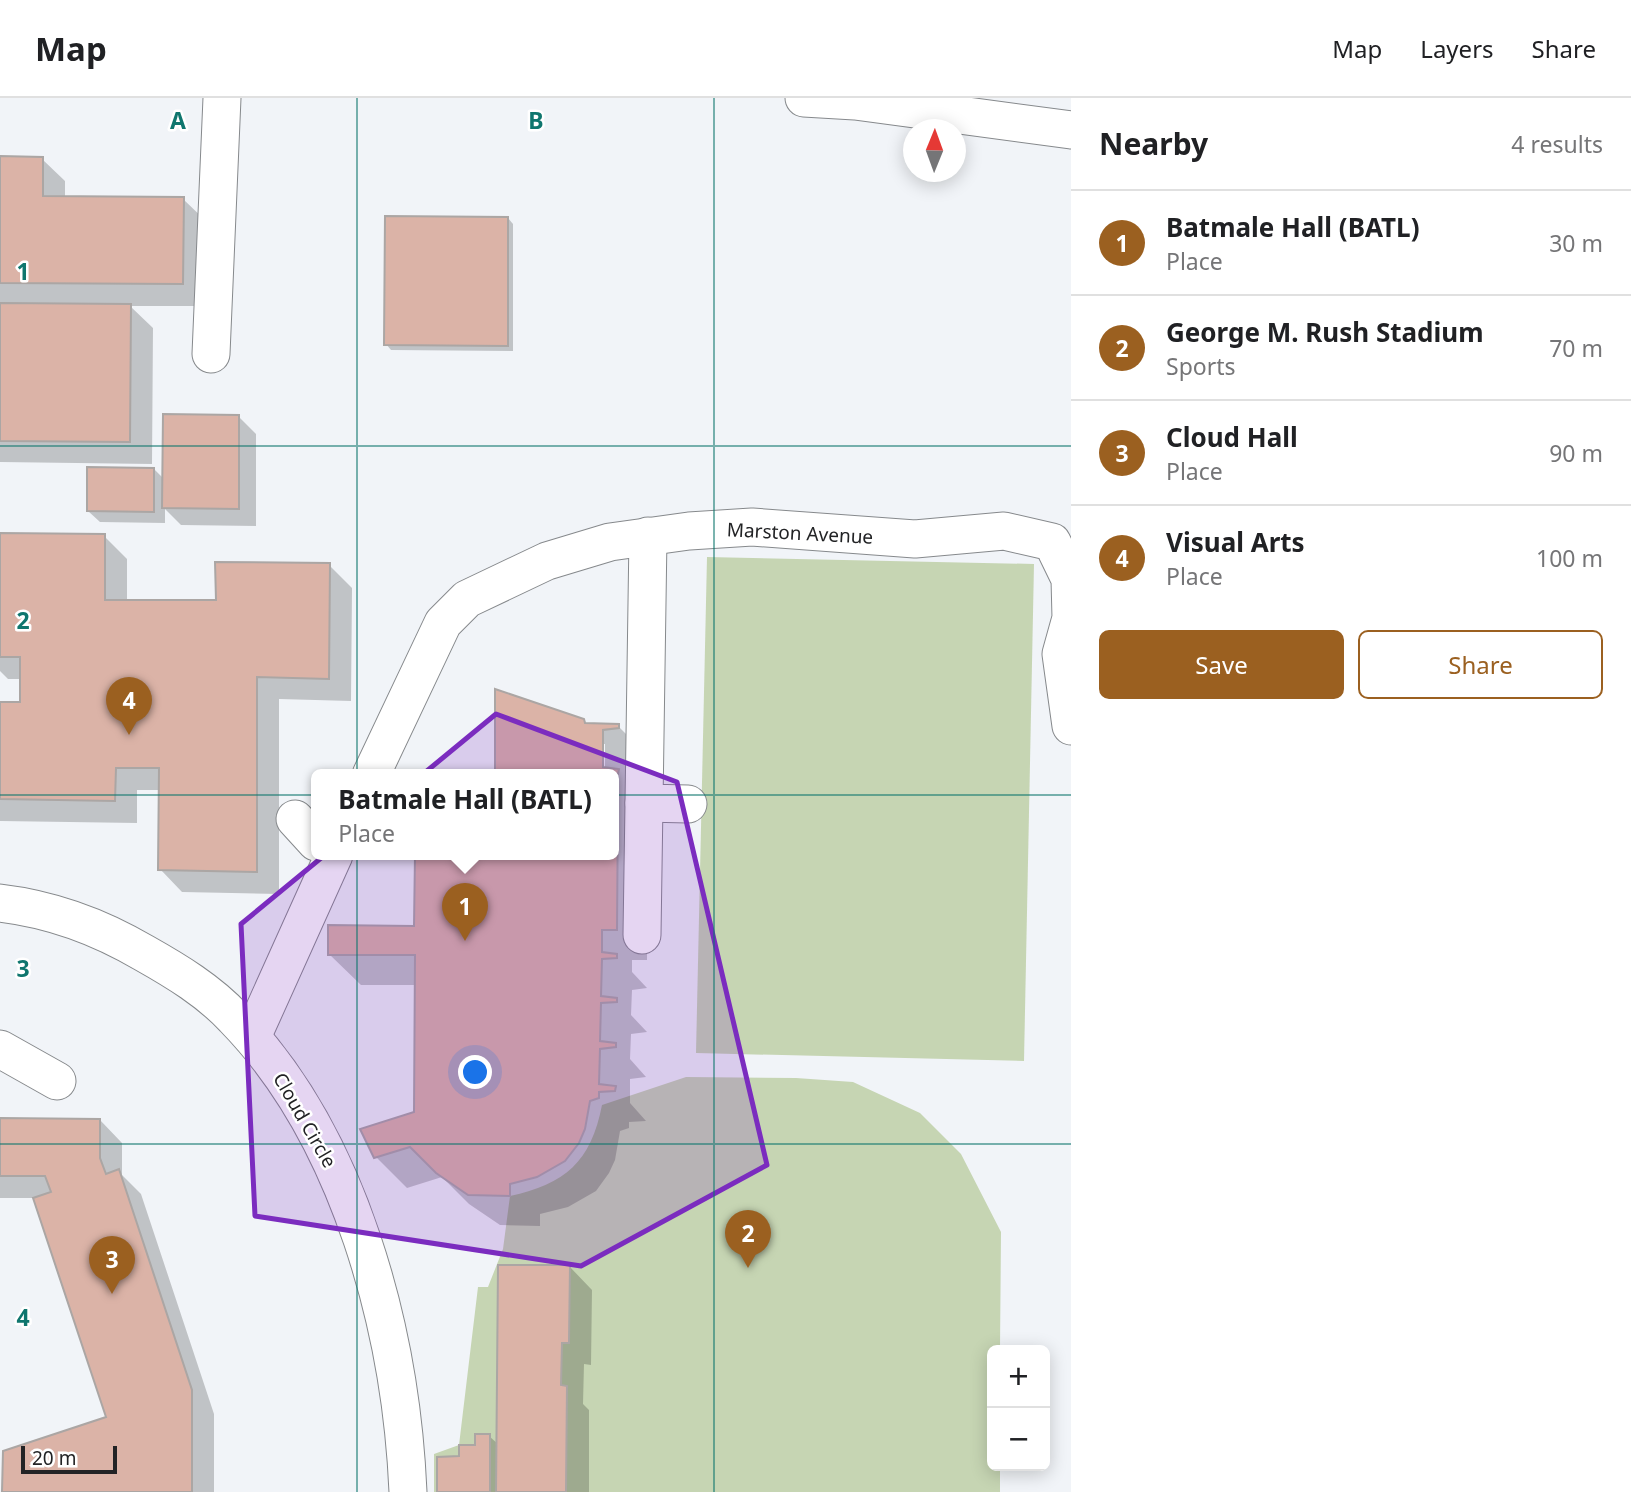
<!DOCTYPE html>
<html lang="en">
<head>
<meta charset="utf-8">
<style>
	:root { --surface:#fff; --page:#f6f6f6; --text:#202124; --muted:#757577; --line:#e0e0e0; --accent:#9b6020 }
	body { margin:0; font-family:"Noto Sans",sans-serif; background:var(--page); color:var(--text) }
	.controls { position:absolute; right:21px; bottom:21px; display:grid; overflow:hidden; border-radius:10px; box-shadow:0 4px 18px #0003 }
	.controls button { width:63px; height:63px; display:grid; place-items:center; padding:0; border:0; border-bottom:2px solid var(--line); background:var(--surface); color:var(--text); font:35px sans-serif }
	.compass { position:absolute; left:903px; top:21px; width:63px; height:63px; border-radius:50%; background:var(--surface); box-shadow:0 4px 18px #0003; rotate:1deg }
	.scale { position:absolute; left:21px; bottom:18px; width:96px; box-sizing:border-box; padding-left:7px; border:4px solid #222325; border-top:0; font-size:19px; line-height:24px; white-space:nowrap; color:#222325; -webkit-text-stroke:5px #fff; paint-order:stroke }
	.you { position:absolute; left:476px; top:975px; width:24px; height:24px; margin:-18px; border:5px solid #fff; border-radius:50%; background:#1a73e8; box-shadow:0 0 0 10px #1a73e833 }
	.badge { display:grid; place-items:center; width:46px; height:46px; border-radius:50%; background:var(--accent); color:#fff; font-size:23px; font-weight:700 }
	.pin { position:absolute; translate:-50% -58px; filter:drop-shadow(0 2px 4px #0008) }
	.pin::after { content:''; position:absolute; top:37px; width:24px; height:21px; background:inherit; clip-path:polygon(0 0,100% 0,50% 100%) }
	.popup { position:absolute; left:311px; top:671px; width:308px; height:91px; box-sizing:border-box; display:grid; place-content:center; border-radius:10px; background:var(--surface); filter:drop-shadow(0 2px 5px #0005); font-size:23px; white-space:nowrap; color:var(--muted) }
	.popup b { font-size:26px; color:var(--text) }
	.popup::after { content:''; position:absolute; left:50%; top:100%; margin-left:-14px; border:14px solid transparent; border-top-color:var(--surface) }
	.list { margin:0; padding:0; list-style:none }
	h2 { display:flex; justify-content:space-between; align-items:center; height:91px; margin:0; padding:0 28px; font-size:30px }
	h2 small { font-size:23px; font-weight:400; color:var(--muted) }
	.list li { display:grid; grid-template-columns:46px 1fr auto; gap:21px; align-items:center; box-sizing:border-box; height:105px; padding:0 28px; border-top:2px solid var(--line) }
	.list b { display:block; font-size:26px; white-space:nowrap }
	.list p { margin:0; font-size:23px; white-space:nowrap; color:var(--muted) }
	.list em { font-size:23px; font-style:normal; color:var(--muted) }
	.actions { display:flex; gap:14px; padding:21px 28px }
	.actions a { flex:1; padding:16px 0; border:2px solid var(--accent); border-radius:10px; text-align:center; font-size:24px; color:var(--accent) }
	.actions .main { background:var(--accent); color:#fff }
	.map { position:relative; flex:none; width:1071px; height:1394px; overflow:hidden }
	header { display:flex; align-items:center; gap:42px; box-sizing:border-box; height:98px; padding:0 35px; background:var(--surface); border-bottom:2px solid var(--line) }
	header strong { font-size:33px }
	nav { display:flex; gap:38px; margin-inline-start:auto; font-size:24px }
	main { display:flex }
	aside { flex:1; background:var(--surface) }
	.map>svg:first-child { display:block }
	.green { fill:#c6d5b3 }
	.shadow { fill:#0003 }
	.building { fill:#dbb3a7; stroke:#aba6a4; stroke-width:2 }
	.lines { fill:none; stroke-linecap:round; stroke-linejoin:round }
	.minor-casing { stroke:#86898c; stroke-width:39 }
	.minor { stroke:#fff; stroke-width:37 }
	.marked { fill:#7b2cbf; fill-opacity:0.2; stroke:#7b2cbf; stroke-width:5; stroke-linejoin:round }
	.grid { fill:none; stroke:#0f766e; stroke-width:2; stroke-opacity:0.55 }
	.labels { text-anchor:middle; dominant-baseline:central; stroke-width:5; stroke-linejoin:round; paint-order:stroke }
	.street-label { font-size:19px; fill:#222325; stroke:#fff }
	.grid-label { font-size:23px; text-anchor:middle; font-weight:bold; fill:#0f766e; stroke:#fff; stroke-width:5; stroke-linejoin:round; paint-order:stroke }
</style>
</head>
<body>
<header>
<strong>Map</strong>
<nav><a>Map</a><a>Layers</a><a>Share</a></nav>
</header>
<main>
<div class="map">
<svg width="1071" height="1394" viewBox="0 0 1071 1394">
	<rect width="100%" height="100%" fill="#f1f4f8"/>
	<g class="green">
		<polygon points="707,459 1034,466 1024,963 696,955"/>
		<path d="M686 979 796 980 853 984 920 1015 961 1056 1001 1134 1000 1252H992V1368H1000V1394H434V1356L459 1347 478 1189H488L503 1151 510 1098C565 1086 591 1064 602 1007Z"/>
	</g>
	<g class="shadow">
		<polygon points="0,60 42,61 65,83 65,100 183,101 206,123 205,208 130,208 153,230 152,366 0,364"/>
		<polygon points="508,120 513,126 513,253 391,252 386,246"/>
		<polygon points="239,319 256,336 256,428 181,427 165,411 165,425 100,424 88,413 154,371 164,381"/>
		<polygon points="0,437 104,438 127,461 127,504 217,504 329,467 352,490 351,603 279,601 279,796 182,794 160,771 160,692 137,692 137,725 0,723 0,606 22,606 22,581 8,581 0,573"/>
		<polygon points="584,622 588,627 618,628 649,659 647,862 632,862 632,874 647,890 632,892 631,917 647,934 631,936 630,961 646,979 630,981 630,1005 646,1023 629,1024 629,1030 620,1033 615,1062 609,1075 596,1093 568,1109 540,1116 540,1128 500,1127 469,1106 442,1079 407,1090 376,1059 416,1015 417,887 361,887 330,857 416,829 614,757 614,677 605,677 605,646 601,646 602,677 496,677"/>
		<polygon points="0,1021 100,1022 122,1045 122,1077 141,1096 214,1316 214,1394 4,1394 108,1320 35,1100 0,1100"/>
		<polygon points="570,1169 592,1192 591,1267 584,1266 583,1306 589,1312 589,1394 438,1394 461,1360 489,1338 498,1346"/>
	</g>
	<g class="building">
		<polygon points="0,58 43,59 43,98 184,99 183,186 0,185"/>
		<polygon points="385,118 508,119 508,248 384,247"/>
		<polygon points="0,205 131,206 130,344 0,343"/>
		<polygon points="163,316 239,317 239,411 162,410"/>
		<polygon points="87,369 154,370 154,414 87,413"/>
		<polygon points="0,435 105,436 105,502 216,502 215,464 330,465 329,581 257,579 257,774 158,772 159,670 116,670 115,703 0,701 0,604 20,604 20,559 0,559"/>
		<polygon points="495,591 584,621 585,625 619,626 619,630 603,632 603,669 619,671 618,676 495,677"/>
		<polygon points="614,699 618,699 617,832 602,832 602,854 617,856 617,860 602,861 601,898 617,900 617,904 601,905 600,943 616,945 616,949 600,951 599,986 616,988 615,993 599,994 599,1000 590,1003 585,1031 579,1045 565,1063 537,1079 510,1086 510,1098 468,1097 436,1075 410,1049 374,1060 360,1031 414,1014 415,857 328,857 328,827 414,828 415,757 614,757"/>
		<polygon points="0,1020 100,1021 100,1060 106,1076 119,1071 192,1292 192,1394 2,1394 3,1353 106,1319 33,1100 51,1094 45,1078 0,1078"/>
		<polygon points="498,1167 570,1167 569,1245 562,1245 561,1287 567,1288 566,1394 496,1394"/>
		<polygon points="475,1336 490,1336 490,1394 437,1394 437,1359 459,1358 459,1347 475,1347"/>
	</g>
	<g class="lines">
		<defs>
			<g id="minor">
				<polyline points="804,0 855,3 1071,32"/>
				<polyline points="211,256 222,0"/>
				<polyline points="648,438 644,705 688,706"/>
				<polyline points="371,677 443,525 467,501 547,463 610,444 689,433 752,429 915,441 1004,433 1052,444 1070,481 1071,520 1061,556 1071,628"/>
				<polyline points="295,721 316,744"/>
				<path d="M0 805C51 811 100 829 144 855 176 873 209 893 234 920 350 1039 401 1232 408 1394"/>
				<polyline points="642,837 644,705"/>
				<polyline points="252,939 334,757"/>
				<polyline points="0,951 57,983"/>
			</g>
		</defs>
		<use href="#minor" class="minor-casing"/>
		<use href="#minor" class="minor"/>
	</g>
	<path class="marked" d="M496 616 677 684 767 1067 581 1168 255 1118 241 826Z"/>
	<path class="grid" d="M357 0V1394M714 0V1394M0 348H1071M0 697H1071M0 1046H1071"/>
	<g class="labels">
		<g class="street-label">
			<text transform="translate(800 435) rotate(3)">Marston Avenue</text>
			<text transform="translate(305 1022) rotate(60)">Cloud Circle</text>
		</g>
	</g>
	<g class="grid-label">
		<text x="178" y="31">A</text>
		<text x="536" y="31">B</text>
		<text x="23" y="182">1</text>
		<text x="23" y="531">2</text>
		<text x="23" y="879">3</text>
		<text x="23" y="1228">4</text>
	</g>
</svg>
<div class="controls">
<button>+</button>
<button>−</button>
</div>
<svg class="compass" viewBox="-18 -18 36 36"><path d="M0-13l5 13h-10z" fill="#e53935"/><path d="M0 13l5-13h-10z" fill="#757577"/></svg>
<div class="scale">20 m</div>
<div class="you"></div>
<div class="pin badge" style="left:465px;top:843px">1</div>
<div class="popup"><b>Batmale Hall (BATL)</b>Place</div>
<div class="pin badge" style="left:748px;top:1170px">2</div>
<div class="pin badge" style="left:112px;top:1196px">3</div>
<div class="pin badge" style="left:129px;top:637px">4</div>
</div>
<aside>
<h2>Nearby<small>4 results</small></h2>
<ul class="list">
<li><span class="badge">1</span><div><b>Batmale Hall (BATL)</b><p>Place</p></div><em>30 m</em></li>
<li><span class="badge">2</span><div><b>George M. Rush Stadium</b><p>Sports</p></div><em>70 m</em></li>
<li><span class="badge">3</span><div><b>Cloud Hall</b><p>Place</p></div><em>90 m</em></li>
<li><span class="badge">4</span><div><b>Visual Arts</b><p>Place</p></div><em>100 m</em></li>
</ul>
<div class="actions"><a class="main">Save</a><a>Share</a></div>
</aside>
</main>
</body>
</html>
